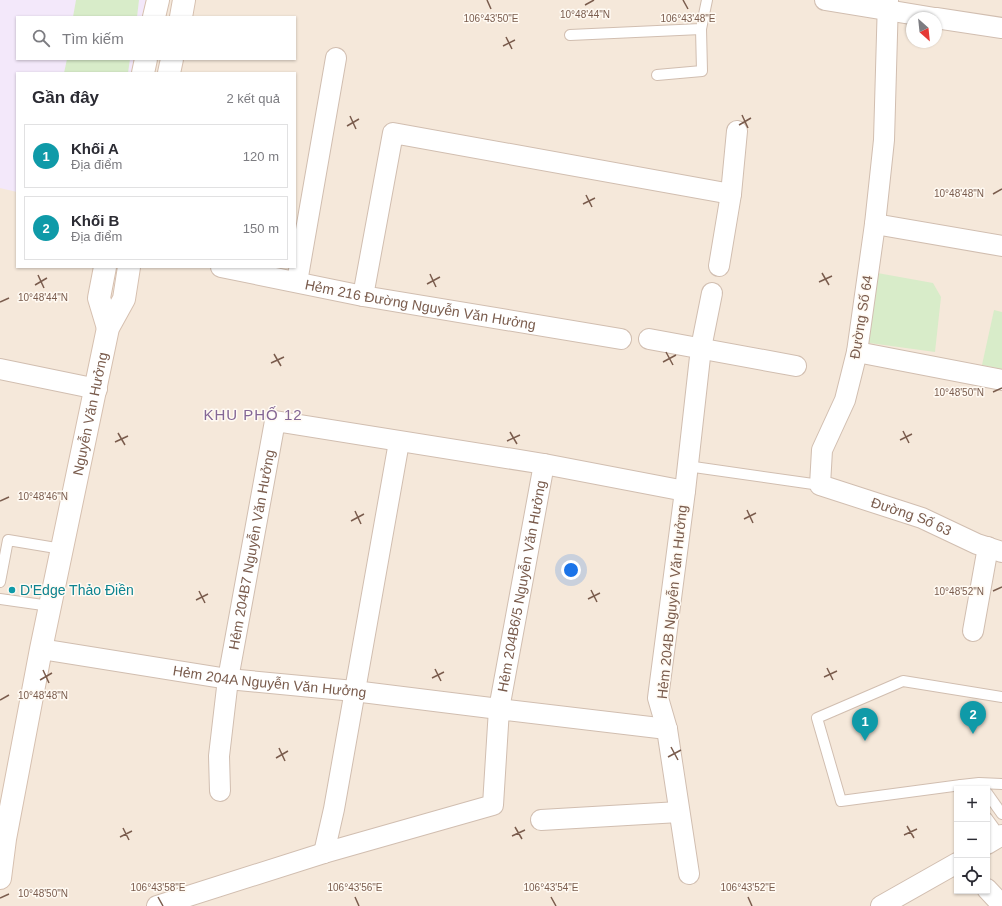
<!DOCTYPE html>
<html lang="vi">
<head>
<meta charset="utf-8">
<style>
	:root { --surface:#fff; --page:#f7f7f7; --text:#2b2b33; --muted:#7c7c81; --line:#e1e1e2; --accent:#db2777 }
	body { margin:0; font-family:Arial,sans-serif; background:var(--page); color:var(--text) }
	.controls { position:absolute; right:12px; bottom:12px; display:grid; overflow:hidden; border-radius:0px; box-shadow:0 1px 3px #0004 }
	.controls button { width:36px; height:36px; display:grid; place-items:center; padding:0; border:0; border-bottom:1px solid var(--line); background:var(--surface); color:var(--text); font:20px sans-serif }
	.compass { position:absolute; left:906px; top:12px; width:36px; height:36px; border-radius:50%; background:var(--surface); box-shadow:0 1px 3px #0004; rotate:153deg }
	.you { position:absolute; left:571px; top:570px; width:14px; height:14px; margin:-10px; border:3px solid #fff; border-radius:50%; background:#1a73e8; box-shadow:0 0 0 6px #1a73e833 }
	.badge { display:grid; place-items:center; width:26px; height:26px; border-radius:50%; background:var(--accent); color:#fff; font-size:13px; font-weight:700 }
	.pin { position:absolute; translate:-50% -33px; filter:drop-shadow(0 1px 2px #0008) }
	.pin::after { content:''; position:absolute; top:21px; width:14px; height:12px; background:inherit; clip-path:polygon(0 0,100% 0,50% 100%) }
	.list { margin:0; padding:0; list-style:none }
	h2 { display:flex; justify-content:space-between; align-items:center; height:52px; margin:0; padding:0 16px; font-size:17px }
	h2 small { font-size:13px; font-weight:400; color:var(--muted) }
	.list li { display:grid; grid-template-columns:26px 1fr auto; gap:12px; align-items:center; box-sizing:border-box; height:64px; margin:0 8px 8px; padding:0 8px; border:1px solid var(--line); border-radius:0px }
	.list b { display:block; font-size:15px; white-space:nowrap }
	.list p { margin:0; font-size:13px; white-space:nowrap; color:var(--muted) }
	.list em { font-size:13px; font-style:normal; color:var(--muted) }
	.icon { flex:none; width:22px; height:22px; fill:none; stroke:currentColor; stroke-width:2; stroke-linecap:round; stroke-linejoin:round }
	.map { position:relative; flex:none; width:1002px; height:906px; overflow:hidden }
	.search { position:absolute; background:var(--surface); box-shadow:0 1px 3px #0004; left:16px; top:16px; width:280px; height:44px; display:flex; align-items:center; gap:10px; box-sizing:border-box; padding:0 14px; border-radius:0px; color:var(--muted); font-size:15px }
	.panel { position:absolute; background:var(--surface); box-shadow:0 1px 3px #0004; left:16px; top:72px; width:280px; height:196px; border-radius:0px }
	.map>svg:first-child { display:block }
	.residential { fill:#f5e8da; fill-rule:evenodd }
	.education { fill:#f3e8fa }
	.green { fill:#d8ecc9 }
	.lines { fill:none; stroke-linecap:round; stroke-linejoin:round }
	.service-casing { stroke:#d1beb0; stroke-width:12 }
	.minor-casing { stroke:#d1beb0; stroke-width:22 }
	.secondary-casing { stroke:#d6c0b0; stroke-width:24 }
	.service { stroke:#fff; stroke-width:10 }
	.minor { stroke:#fff; stroke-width:20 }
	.secondary { stroke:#fff; stroke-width:22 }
	.ticks { fill:none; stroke:#7a5c4d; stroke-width:1.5 }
	.culture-dot { fill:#0f9aa8; stroke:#fffaf3; stroke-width:1.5 }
	.labels { text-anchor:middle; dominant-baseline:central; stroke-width:3; stroke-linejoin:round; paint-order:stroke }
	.street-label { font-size:14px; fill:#7a5c4d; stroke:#fffaf3 }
	.culture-label { font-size:14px; fill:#0d838f; stroke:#fffaf3; text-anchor:start }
	.neighbourhood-label { font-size:15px; letter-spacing:1px; fill:#846695; stroke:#fffaf3 }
	.ticks-label { font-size:10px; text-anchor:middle; fill:#7a5c4d; stroke:#fffaf3; stroke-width:3; stroke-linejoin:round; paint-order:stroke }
</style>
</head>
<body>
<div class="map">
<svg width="1002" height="906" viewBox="0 0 1002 906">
	<rect width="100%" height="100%" fill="#fdf6ec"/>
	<path class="residential" d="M0 0H1002V906H0ZM17 17H295V59H17ZM912 18H936V42H912ZM17 73H295V267H17ZM957 789H987V891H957Z"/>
	<polygon class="education" points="0,0 146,0 142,17 17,17 17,59 134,59 131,73 17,73 17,192 0,188"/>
	<g class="green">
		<polygon points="76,0 139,0 137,17 73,17"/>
		<polygon points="67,59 130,59 128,73 64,73"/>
		<polygon points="872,272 933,283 941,297 935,352 862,342"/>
		<polygon points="994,310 1002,312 1002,369 982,365"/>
	</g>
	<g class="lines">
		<defs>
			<g id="service">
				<polyline points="570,35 701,29 707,0"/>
				<polyline points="657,75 702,71 701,29"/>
				<polyline points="687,466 820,485"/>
				<polyline points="0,582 8,540 62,549"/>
				<polyline points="0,599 50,606"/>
				<polyline points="961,785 979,783 1002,784"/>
				<polyline points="965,789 961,785 841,801 817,718 903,681 1002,697"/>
				<polyline points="987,793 1002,814"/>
				<polyline points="987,818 1000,836"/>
			</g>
			<g id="minor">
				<polyline points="825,0 935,18"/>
				<path id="s1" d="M888 0 884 140 875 224 857 352 845 400 822 450 820 485 922 518 977 544 1002 552"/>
				<polyline points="936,18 1002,28"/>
				<polyline points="875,224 1002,246"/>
				<polyline points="719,266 731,194 737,131"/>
				<path id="s2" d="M221 267 363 296 621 339"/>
				<polyline points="297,282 336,58"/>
				<polyline points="363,296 393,133 731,194"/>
				<polyline points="649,339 796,366"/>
				<polyline points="857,352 1002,380"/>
				<polyline points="0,369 97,389"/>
				<polyline points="685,491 701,348 712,293"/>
				<polyline points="973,631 988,547"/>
				<path id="s3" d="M41 649 228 679 354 691 499 709 544 464"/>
				<path id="s4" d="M220 791 219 756 228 679 275 421 544 464 685 491 658 698 667 729 689 874"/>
				<polyline points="541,820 679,812"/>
				<polyline points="987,844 1002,835"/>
				<polyline points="324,853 334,809 399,442"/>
				<polyline points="987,889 1002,905"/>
				<polyline points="157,906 324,853 493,805 499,709 667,729"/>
				<polyline points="881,906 957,863"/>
			</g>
			<g id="secondary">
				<polyline points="154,17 158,0"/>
				<polyline points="181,17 184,0"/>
				<polyline points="143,73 146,59"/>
				<polyline points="169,73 172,59"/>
				<polyline points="105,267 99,298 108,328"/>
				<path id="s5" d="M0 878 5 839 41 649 108 328 124 299 129 267"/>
			</g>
		</defs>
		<use href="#service" class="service-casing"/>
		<use href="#minor" class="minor-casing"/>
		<use href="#secondary" class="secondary-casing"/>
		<use href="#service" class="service"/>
		<use href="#minor" class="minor"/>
		<use href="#secondary" class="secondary"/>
	</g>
	<path class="ticks" d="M487 0 491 9M683 0 688 9M585 5 594 0M506 37 512 49M503 46 515 40M742 115 748 128M350 116 356 129M739 125 751 118M347 126 359 119M993 194 1002 189M586 195 592 207M583 204 595 198M822 273 829 285M430 274 436 287M38 275 44 288M819 282 832 276M427 284 440 277M35 285 47 278M0 302 9 298M666 352 673 365M274 354 281 366M663 362 676 355M271 363 284 357M993 392 1002 388M903 431 909 443M510 432 517 444M118 433 125 445M900 440 912 434M507 441 520 435M115 442 128 436M0 501 9 497M747 510 753 523M355 511 361 524M744 519 756 513M351 521 364 514M591 590 597 602M199 591 205 603M993 591 1002 587M588 599 600 593M196 600 208 594M827 668 833 680M435 669 441 681M43 670 49 683M824 677 837 671M432 678 444 672M40 680 52 673M0 700 9 695M671 747 678 760M279 748 285 761M668 757 681 750M276 758 288 751M907 826 914 838M515 827 522 839M123 828 129 840M904 835 917 829M512 836 525 830M120 837 132 831M158 897 163 906M355 897 359 906M551 897 556 906M748 897 752 906M0 898 9 894"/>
	<circle class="culture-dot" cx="12" cy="590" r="4"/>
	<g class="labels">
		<g class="street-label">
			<text stroke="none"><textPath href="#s2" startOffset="203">Hẻm 216 Đường Nguyễn Văn Hưởng</textPath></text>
			<text transform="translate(861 317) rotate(-81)">Đường Số 64</text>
			<text stroke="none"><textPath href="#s5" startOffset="473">Nguyễn Văn Hưởng</textPath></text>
			<text stroke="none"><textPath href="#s1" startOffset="590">Đường Số 63</textPath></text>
			<text stroke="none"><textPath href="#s4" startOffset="244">Hẻm 204B7 Nguyễn Văn Hưởng</textPath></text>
			<text stroke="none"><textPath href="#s3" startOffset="587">Hẻm 204B6/5 Nguyễn Văn Hưởng</textPath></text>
			<text transform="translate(672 602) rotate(-84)">Hẻm 204B Nguyễn Văn Hưởng</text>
			<text stroke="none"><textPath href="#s3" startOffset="231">Hẻm 204A Nguyễn Văn Hưởng</textPath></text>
		</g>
		<g class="culture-label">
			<text x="20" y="590">D'Edge Thảo Điền</text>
		</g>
		<g class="neighbourhood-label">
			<text x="253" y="414">KHU PHỐ 12</text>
		</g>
	</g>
	<g class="ticks-label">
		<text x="585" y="18">10°48'44"N</text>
		<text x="491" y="22">106°43'50"E</text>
		<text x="688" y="22">106°43'48"E</text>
		<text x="959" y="197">10°48'48"N</text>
		<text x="43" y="301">10°48'44"N</text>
		<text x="959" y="396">10°48'50"N</text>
		<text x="43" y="500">10°48'46"N</text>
		<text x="959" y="595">10°48'52"N</text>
		<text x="43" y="699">10°48'48"N</text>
		<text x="158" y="891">106°43'58"E</text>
		<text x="355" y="891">106°43'56"E</text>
		<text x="551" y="891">106°43'54"E</text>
		<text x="748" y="891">106°43'52"E</text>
		<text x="43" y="897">10°48'50"N</text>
	</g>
</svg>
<div class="controls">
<button>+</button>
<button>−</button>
<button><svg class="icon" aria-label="locate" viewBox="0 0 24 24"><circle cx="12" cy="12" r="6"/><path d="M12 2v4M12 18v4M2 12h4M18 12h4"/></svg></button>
</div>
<svg class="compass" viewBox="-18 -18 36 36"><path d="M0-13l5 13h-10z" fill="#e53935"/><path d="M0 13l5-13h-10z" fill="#7c7c81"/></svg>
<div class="you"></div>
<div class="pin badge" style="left:865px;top:741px;background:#0f9aa8">1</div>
<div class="pin badge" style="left:973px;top:734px;background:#0f9aa8">2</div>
<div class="search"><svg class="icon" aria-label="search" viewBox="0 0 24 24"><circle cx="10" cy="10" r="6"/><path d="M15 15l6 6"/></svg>Tìm kiếm</div>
<section class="panel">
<h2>Gần đây<small>2 kết quả</small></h2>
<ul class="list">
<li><span class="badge" style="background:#0f9aa8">1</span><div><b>Khối A</b><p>Địa điểm</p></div><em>120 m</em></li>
<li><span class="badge" style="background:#0f9aa8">2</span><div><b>Khối B</b><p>Địa điểm</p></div><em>150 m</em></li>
</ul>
</section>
</div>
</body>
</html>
